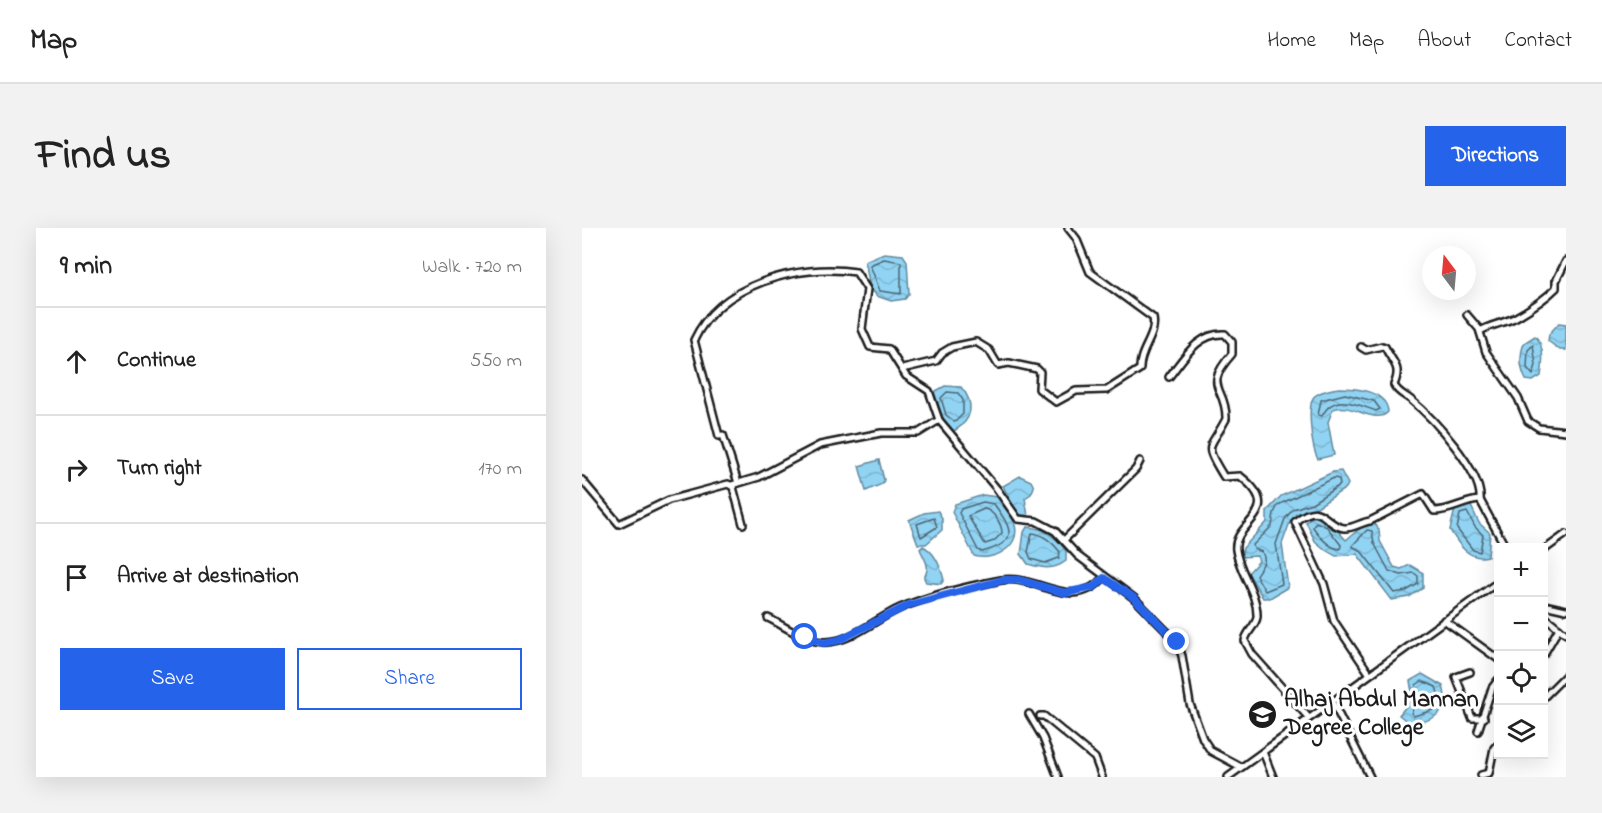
<!DOCTYPE html>
<html lang="en">
<head>
<meta charset="utf-8">
<style>
	:root { --surface:#fff; --page:#f2f2f2; --text:#222; --muted:#767676; --line:#e0e0e0; --accent:#2563eb }
	body { margin:0; font-family:"Indie Flower",sans-serif; background:var(--page); color:var(--text) }
	.controls { position:absolute; right:18px; bottom:18px; display:grid; overflow:hidden; border-radius:0px; box-shadow:0 6px 24px #0002 }
	.controls button { width:54px; height:54px; display:grid; place-items:center; padding:0; border:0; border-bottom:2px solid var(--line); background:var(--surface); color:var(--text); font:30px sans-serif }
	.compass { position:absolute; left:840px; top:18px; width:54px; height:54px; border-radius:50%; background:var(--surface); box-shadow:0 6px 24px #0002; rotate:344deg }
	.stop { position:absolute; width:18px; height:18px; margin:-14px; border:4px solid #2563eb; border-radius:50%; background:#fff }
	.stop.end { background:#2563eb; border-color:#fff; box-shadow:0 2px 6px #0008 }
	.list { margin:0; padding:0; list-style:none }
	h2 { display:flex; justify-content:space-between; align-items:center; height:78px; margin:0; padding:0 24px; font-size:26px }
	h2 small { font-size:20px; font-weight:400; color:var(--muted) }
	.list li { display:grid; grid-template-columns:39px 1fr auto; gap:18px; align-items:center; box-sizing:border-box; height:108px; padding:0 24px; border-top:2px solid var(--line) }
	.list b { display:block; font-size:22px; white-space:nowrap }
	.list em { font-size:20px; font-style:normal; color:var(--muted) }
	.actions { display:flex; gap:12px; padding:18px 24px }
	.actions a { flex:1; padding:14px 0; border:2px solid var(--accent); border-radius:0px; text-align:center; font-size:21px; color:var(--accent) }
	.actions .main { background:var(--accent); color:#fff }
	.icon { flex:none; width:33px; height:33px; fill:none; stroke:currentColor; stroke-width:2; stroke-linecap:round; stroke-linejoin:round }
	.map { position:relative; flex:none; width:984px; height:549px; overflow:hidden; border-radius:0px }
	header { display:flex; align-items:center; gap:36px; box-sizing:border-box; height:84px; padding:0 30px; background:var(--surface); border-bottom:2px solid var(--line) }
	header strong { font-size:28px }
	nav { display:flex; gap:33px; margin-inline-start:auto; font-size:21px }
	.intro { display:flex; align-items:center; justify-content:space-between; box-sizing:border-box; height:144px; padding:0 36px }
	h1 { margin:0; font-size:42px }
	.button { padding:15px 27px; border-radius:0px; background:var(--accent); color:#fff; font-size:21px; font-weight:700 }
	main { display:flex; gap:36px; padding:0 36px }
	aside { flex:1; background:var(--surface); border-radius:0px; box-shadow:0 6px 24px #0002 }
	.map>svg:first-child { display:block }
	.water { fill:url(#water-waves); stroke:#628a9d; stroke-width:1.5 }
	.lines { fill:none; stroke-linecap:round; stroke-linejoin:round }
	.shore { stroke:#4b6572; stroke-width:1.5 }
	.minor-casing { stroke:#1c1c1c; stroke-width:10 }
	.minor { stroke:#fff; stroke-width:5 }
	.route { stroke:#2563eb; stroke-width:8 }
	.labels { text-anchor:middle; dominant-baseline:central; stroke-width:6; stroke-linejoin:round; paint-order:stroke }
	.poi-label { font-size:24px; font-weight:bold; fill:#1c1c1c; stroke:#fff; text-anchor:start }
</style>
</head>
<body>
<header>
<strong>Map</strong>
<nav><a>Home</a><a>Map</a><a>About</a><a>Contact</a></nav>
</header>
<div class="intro"><h1>Find us</h1><a class="button">Directions</a></div>
<main>
<aside>
<h2>9 min<small>Walk · 720 m</small></h2>
<ul class="list">
<li><svg class="icon" aria-label="ahead" viewBox="0 0 24 24"><path d="M12 20V5M6 11l6-6 6 6"/></svg><div><b>Continue</b></div><em>550 m</em></li>
<li><svg class="icon" aria-label="right" viewBox="0 0 24 24"><path d="M7 20v-9h11M14 6l5 5-5 5"/></svg><div><b>Turn right</b></div><em>170 m</em></li>
<li><svg class="icon" aria-label="arrive" viewBox="0 0 24 24"><path d="M6 21V4h12l-3 4 3 4H6"/></svg><div><b>Arrive at destination</b></div></li>
</ul>
<div class="actions"><a class="main">Save</a><a>Share</a></div>
</aside>
<div class="map">
<svg width="984" height="549" viewBox="0 0 984 549">
	<defs>
		<pattern id="water-waves" width="16" height="10" patternUnits="userSpaceOnUse" patternTransform="scale(1.5)"><rect width="16" height="10" fill="#91d3f3"/><path d="M0 5q4-4 8 0t8 0" fill="none" stroke="#7cb5d0"/></pattern>
	</defs>
	<rect width="100%" height="100%" fill="#fff"/>
	<filter id="ink" filterUnits="userSpaceOnUse"><feTurbulence type="fractalNoise" baseFrequency=".0167" numOctaves="2"/><feDisplacementMap in="SourceGraphic" scale="12" xChannelSelector="R" yChannelSelector="G"/><feConvolveMatrix kernelMatrix="1 2 1 2 8 2 1 2 1" color-interpolation-filters="sRGB"/></filter>
	<g filter="url(#ink)">
		<g class="water">
			<polygon points="302,25 321,27 325,33 327,66 323,71 309,73 295,68 288,59 283,33"/>
			<polygon points="977,95 984,96 984,122 978,122 966,113 967,106"/>
			<path d="M953 108C963 116 961 136 959 148L951 153 944 152C938 140 937 128 942 115Z"/>
			<path d="M363 158 379 159C393 175 391 192 372 203 360 194 352 179 352 164Z"/>
			<path d="M757 160C774 160 805 163 806 184 793 198 768 173 751 181L746 194 752 227 736 231C730 222 725 181 731 170 736 163 750 161 757 160Z"/>
			<polygon points="297,232 302,252 300,256 284,263 277,238"/>
			<polygon points="759,243 766,256 764,260 732,281 714,286 708,294 700,316 706,359 688,370 681,370 666,345 677,333 675,328 659,329 661,320 685,294 685,283 699,268 751,244"/>
			<polygon points="438,248 449,253 452,259 449,266 443,270 446,288 442,291 436,287 421,258"/>
			<path d="M401 267 415 269C420 277 431 288 433 297 439 319 411 334 392 328L370 284 373 276Z"/>
			<path d="M886 276 889 278 897 295 908 305 906 328C887 333 877 317 868 302L873 281Z"/>
			<polygon points="356,283 360,290 360,302 344,316 336,316 327,292 342,285"/>
			<polygon points="732,287 749,295 764,312 782,297 792,294 797,302 798,313 812,339 819,341 828,337 841,345 841,360 827,369 810,372 775,326 754,328 745,323 733,313 724,294"/>
			<path d="M445 299C464 300 473 308 484 323V333C471 343 460 340 446 336L439 326 442 304Z"/>
			<path d="M341 318C353 324 359 340 362 352L359 356 344 354 342 350C349 337 343 333 338 321Z"/>
			<path d="M840 446 861 458C869 484 850 496 826 494L817 487 831 470 828 453Z"/>
		</g>
		<g class="lines">
			<g class="shore">
				<polygon points="302,31 319,34 319,66 298,63 288,37"/>
				<polygon points="951,117 954,137 951,147 945,140 946,122"/>
				<polygon points="365,164 376,165 381,172 381,186 373,194 364,187 359,170"/>
				<path d="M763 166 792 173 798 181 794 183C774 176 752 164 740 188L736 187 739 172Z"/>
				<path d="M752 250 757 251 758 257 730 275 711 281 703 291 694 316 700 356 683 363 674 347C679 338 686 335 680 324L672 321 671 317 690 298 692 285 696 277Z"/>
				<path d="M401 274 412 276C431 302 437 314 400 324L396 322 377 285 379 281Z"/>
				<path d="M402 281C411 282 420 296 420 305L412 313 403 316 386 288Z"/>
				<polygon points="885,284 893,299 901,307 898,324 891,322 875,301 878,286"/>
				<polygon points="352,290 355,299 339,309 335,296"/>
				<path d="M734 294 745 299 759 317 758 321C747 320 737 308 731 299Z"/>
				<polygon points="785,302 790,303 792,315 807,343 819,347 832,345 836,348 836,356 824,363 812,365 779,323 770,318"/>
				<path d="M450 305C462 306 471 315 478 324L477 330 463 335 449 331 446 324Z"/>
				<polygon points="840,453 854,459 858,471 851,482 832,488 829,485 837,470 834,457"/>
			</g>
			<defs>
				<g id="minor">
					<polyline points="885,87 897,101 904,124 936,170 946,193 957,200 984,203"/>
					<path d="M898 103C910 96 923 95 934 89 948 81 963 71 974 60V53L984 33"/>
					<path d="M779 119 784 122 800 118 803 119C811 136 820 138 812 157 816 165 823 167 829 172 850 189 901 244 898 272L924 320"/>
					<path d="M320 141 354 133 360 125 370 119 394 114 407 122 416 137 427 135 455 141 458 144 457 161 474 174 494 163 525 162 558 141C557 122 575 108 571 90L508 44 494 10 486 0"/>
					<path d="M587 149C602 130 616 104 643 106L650 114V126C619 161 645 158 644 191 628 222 620 214 642 249L658 248C706 285 650 294 654 322 657 345 676 365 675 389 674 398 664 404 663 413L670 426 726 489"/>
					<polyline points="0,252 37,296 87,272 146,256 151,259 161,296"/>
					<path d="M156 255 141 207 137 208 112 112C138 56 216 35 274 44L285 61 280 101 288 119 307 121 324 148 347 163 357 192 415 261 436 291 454 293 473 303 496 328 552 370 595 414 600 428 608 476 621 511 629 523 659 539"/>
					<polyline points="150,257 177,249 238,217 299,205 336,205 357,192"/>
					<polyline points="482,312 554,241 558,233"/>
					<polyline points="962,322 984,306"/>
					<polyline points="962,377 984,382"/>
					<polyline points="962,388 984,406"/>
					<path d="M186 390C203 398 225 415 244 414 270 414 295 390 318 380 349 367 387 358 419 352 456 346 490 386 522 349"/>
					<polyline points="862,392 916,431"/>
					<polyline points="962,426 977,400"/>
					<polyline points="888,444 874,449 890,490 902,490"/>
					<path d="M787 445 752 393 742 356 713 294C741 270 742 298 762 300 770 301 780 294 788 293L841 266 852 283C869 283 881 273 898 272"/>
					<polyline points="962,469 984,447"/>
					<polyline points="750,473 788,549"/>
					<polyline points="447,486 461,510 476,549"/>
					<polyline points="458,488 462,488 513,530 520,549"/>
					<polyline points="896,503 910,460 916,452"/>
					<polyline points="681,524 691,549"/>
					<polyline points="899,547 907,545 912,520 916,516"/>
					<polyline points="646,549 916,354"/>
				</g>
			</defs>
			<use href="#minor" class="minor-casing"/>
			<use href="#minor" class="minor"/>
		</g>
	</g>
	<g class="lines" filter="url(#ink)">
		<polyline class="route" points="223,409 242,415 257,412 327,377 421,352 437,352 483,365 512,359 522,350 552,370 595,414"/>
	</g>
	<defs>
		<symbol id="university-disc" viewBox="-11 -11 22 22"><circle r="9.5" fill="#1c1c1c" stroke="#fff"/><path d="M0-5L7-2L0 1L-7-2ZM-4 1L0 2.5L4 1V4Q0 6-4 4Z" fill="#fff"/></symbol>
	</defs>
	<g fill-rule="evenodd">
		<use href="#university-disc" x="664" y="470" width="33" height="33"/>
	</g>
	<g class="labels">
		<g class="poi-label">
			<text x="702" y="472">Alhaj Abdul Mannan<tspan x="702" dy="28">Degree College</tspan></text>
		</g>
	</g>
</svg>
<div class="controls">
<button>+</button>
<button>−</button>
<button><svg class="icon" aria-label="locate" viewBox="0 0 24 24"><circle cx="12" cy="12" r="6"/><path d="M12 2v4M12 18v4M2 12h4M18 12h4"/></svg></button>
<button><svg class="icon" aria-label="layers" viewBox="0 0 24 24"><path d="M12 4l9 5-9 5-9-5zM3 14l9 5 9-5"/></svg></button>
</div>
<svg class="compass" viewBox="-18 -18 36 36"><path d="M0-13l5 13h-10z" fill="#e53935"/><path d="M0 13l5-13h-10z" fill="#767676"/></svg>
<div class="stop" style="left:223px;top:409px"></div>
<div class="stop end" style="left:595px;top:414px"></div>
</div>
</main>
</body>
</html>
